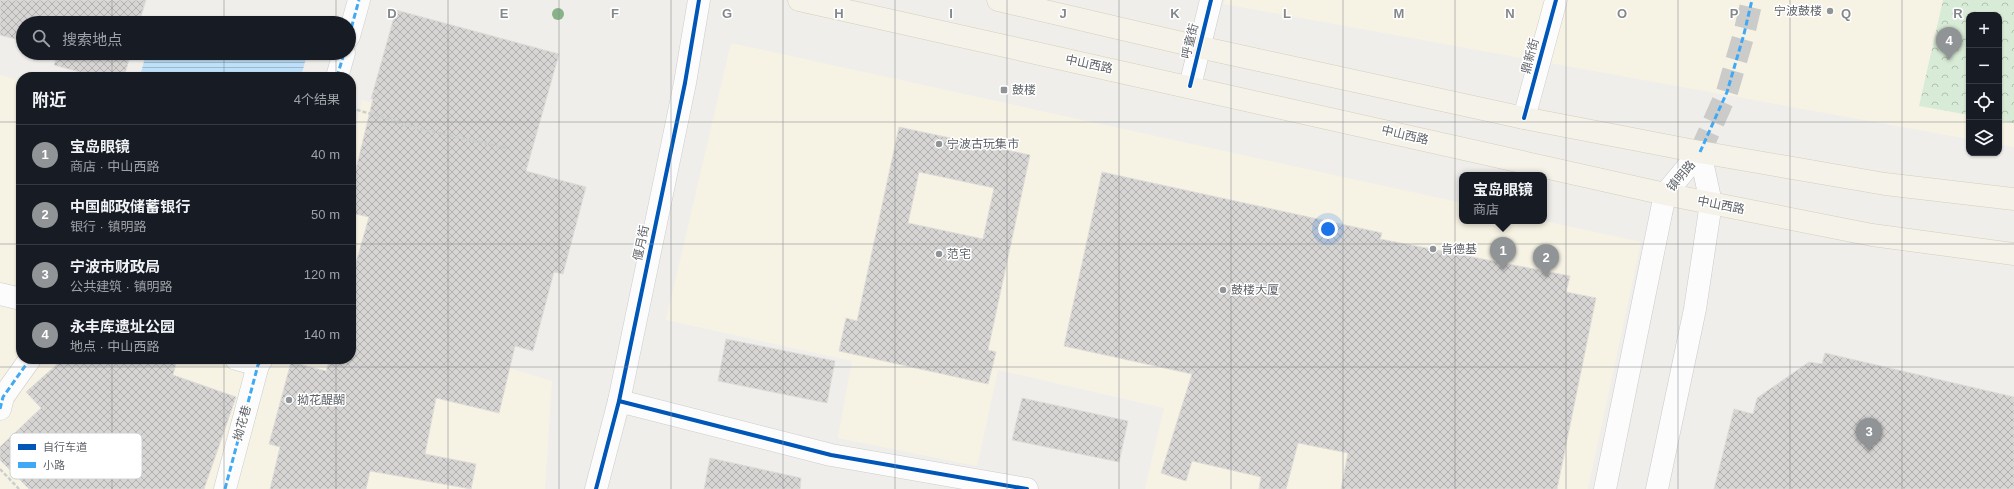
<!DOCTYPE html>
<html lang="zh">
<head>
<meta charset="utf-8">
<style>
	:root { --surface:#171b24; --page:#20242c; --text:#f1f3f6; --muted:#9ea1a6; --line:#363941; --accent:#919496 }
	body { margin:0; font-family:Arial,"Noto Sans SC",sans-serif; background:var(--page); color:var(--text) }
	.controls { position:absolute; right:12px; top:12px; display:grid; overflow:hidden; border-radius:8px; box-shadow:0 1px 3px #0004 }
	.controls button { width:36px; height:36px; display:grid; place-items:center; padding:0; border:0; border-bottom:1px solid var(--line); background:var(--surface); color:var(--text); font:20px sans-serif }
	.you { position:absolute; left:1328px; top:229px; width:14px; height:14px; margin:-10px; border:3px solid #fff; border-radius:50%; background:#1a73e8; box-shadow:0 0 0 6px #1a73e833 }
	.badge { display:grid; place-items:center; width:26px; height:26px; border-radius:50%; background:var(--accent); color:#fff; font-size:13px; font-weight:700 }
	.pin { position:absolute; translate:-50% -33px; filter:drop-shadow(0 1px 2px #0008) }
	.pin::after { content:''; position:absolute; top:21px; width:14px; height:12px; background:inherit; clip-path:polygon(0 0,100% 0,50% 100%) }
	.popup { position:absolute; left:1459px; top:172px; width:88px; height:52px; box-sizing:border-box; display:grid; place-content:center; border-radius:8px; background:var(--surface); filter:drop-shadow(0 1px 3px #0005); font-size:13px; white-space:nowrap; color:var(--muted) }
	.popup b { font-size:15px; color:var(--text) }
	.popup::after { content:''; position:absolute; left:50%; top:100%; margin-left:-8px; border:8px solid transparent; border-top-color:var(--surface) }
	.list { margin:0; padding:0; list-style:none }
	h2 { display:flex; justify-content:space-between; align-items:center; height:52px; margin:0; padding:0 16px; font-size:17px }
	h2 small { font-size:13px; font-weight:400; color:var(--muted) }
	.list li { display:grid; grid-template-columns:26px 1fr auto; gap:12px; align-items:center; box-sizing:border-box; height:60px; padding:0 16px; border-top:1px solid var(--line) }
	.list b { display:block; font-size:15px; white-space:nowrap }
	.list p { margin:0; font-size:13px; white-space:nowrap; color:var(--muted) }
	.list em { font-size:13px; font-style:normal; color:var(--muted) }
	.icon { flex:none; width:22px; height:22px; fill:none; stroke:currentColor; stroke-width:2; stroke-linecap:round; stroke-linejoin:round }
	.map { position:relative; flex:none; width:2014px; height:489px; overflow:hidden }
	.search { position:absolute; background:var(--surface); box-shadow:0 1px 3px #0004; left:16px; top:16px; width:340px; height:44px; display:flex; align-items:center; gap:10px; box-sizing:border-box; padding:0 14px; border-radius:22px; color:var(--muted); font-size:15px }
	.panel { position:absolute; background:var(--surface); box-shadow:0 1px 3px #0004; left:16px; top:72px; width:340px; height:292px; border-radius:16px }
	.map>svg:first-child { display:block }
	.commercial { fill:#f7f3e4 }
	.park { fill:url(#park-crowns) }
	.water { fill:url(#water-rules) }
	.building { fill:url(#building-cross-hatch); stroke:#deddd9; fill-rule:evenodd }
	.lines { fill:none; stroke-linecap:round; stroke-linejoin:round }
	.pedestrian-tunnel { stroke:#cbcbca; stroke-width:22; stroke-dasharray:22 11; stroke-linecap:butt }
	.pedestrian-casing { stroke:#cbcccc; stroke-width:23 }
	.minor-casing { stroke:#cbcccc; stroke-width:23 }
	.tertiary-casing { stroke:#cbcccc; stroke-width:23 }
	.secondary-casing { stroke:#cacacb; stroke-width:23 }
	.primary-casing { stroke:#d7ceb8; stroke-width:23 }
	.path { stroke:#cacfcc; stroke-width:2.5; stroke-dasharray:4 2; stroke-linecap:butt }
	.pedestrian { stroke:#fdfcfc; stroke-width:22 }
	.minor { stroke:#fdfcfc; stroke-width:22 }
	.tertiary { stroke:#fdfcfc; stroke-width:22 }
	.secondary { stroke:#fdfcfc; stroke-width:22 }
	.primary { stroke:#f4f2e9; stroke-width:22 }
	.quiet { stroke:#3fa9f5; stroke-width:3; stroke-dasharray:6 3; stroke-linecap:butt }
	.cycleway-casing { stroke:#fff; stroke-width:6 }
	.cycleway { stroke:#0057b8; stroke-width:4 }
	.tree { fill:#88b388 }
	.grid { fill:none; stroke:#84888a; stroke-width:1; stroke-opacity:0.55 }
	.poi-dot { fill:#919496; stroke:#fff; stroke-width:1.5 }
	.labels { text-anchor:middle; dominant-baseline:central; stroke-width:3; stroke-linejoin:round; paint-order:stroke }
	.poi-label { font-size:12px; fill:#5f6368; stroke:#fff; text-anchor:start }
	.street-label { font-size:12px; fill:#5f6368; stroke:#fff }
	.key { fill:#fff; stroke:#cfd0d2; stroke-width:1 }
	.key-label { font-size:11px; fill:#5f6368 }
	.grid-label { font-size:13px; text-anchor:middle; font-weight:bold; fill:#84888a; stroke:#fff; stroke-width:3; stroke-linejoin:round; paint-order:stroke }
</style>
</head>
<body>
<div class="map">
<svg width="2014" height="489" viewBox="0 0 2014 489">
	<defs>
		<pattern id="park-crowns" width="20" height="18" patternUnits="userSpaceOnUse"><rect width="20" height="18" fill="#d8ebd6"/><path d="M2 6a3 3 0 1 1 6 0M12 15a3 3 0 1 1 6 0" fill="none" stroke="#b2c2b1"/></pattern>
		<pattern id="water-rules" width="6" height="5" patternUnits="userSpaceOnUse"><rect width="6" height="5" fill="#bfe0f9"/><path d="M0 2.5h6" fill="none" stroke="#9eb9cd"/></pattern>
		<pattern id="building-cross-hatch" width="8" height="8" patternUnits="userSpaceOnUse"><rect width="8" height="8" fill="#d6d5d3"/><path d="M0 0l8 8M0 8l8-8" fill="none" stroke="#b1b0af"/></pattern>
	</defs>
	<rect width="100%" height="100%" fill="#efeeea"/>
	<g class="commercial">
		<polygon points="1225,0 2014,0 2014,147 1999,144 1999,15 1969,15 1969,139 1224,4"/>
		<polygon points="731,43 1462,203 1462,221 1544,221 1641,242 1588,489 1145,489 1164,408 998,370 977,466 838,438 852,361 666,320"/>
		<polygon points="0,75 21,81 21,359 351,359 351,148 362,100 479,133 430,344 552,381 545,489 0,489"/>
	</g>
	<polygon class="park" points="1943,0 2014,0 2014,123 1999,120 1999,15 1969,15 1969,115 1919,106"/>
	<polygon class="water" points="146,53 283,53 306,58 301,77 140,77"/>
	<g class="building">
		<polygon points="0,0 146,0 139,23 23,23 23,41 0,35"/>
		<polygon points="396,10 559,54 526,171 586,187 563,274 554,272 533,351 515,346 499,413 436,398 425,454 476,464 471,489 370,471 366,489 270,489 280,447 269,444 291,362 326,371 330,359 351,359 351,280 369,217 351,213 351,190 373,99 371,99"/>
		<polygon points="58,53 131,53 124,77 98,77 54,65"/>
		<path d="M899 127 1030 155 988 350 996 352 988 384 839 351 846 318 857 321ZM919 172 994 188 983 239 908 223Z"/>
		<polygon points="1102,172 1382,233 1380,239 1570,276 1566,292 1596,298 1557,489 1341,489 1348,453 1298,443 1286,489 1259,489 1261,477 1192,461 1186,481 1161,473 1192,374 1064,346"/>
		<polygon points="726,339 835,361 827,403 718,381"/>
		<polygon points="1825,353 2014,397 2014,489 1714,489 1734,409 1753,414 1757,398 1809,362 1822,364"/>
		<polygon points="63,359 160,359 176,363 173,375 236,397 204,489 29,489 0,460 0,447 41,408 26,392"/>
		<polygon points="1022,398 1128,421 1119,462 1012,440"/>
		<polygon points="710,458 801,478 800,489 704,489"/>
	</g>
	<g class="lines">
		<polyline class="pedestrian-tunnel" points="1700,152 1727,92 1744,34 1752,0"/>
		<defs>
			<g id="pedestrian">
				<polyline points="349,36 359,0"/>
				<polyline points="337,77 344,53"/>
				<polyline points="0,409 3,397 30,359"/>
				<polyline points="225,489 258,365 262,359"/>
			</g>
			<g id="minor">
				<polyline points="1190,86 1211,0"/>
				<polyline points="1524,118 1556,0"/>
				<polyline points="0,294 21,299"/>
				<polyline points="236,359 258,365"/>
				<polyline points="619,401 831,455 1027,489"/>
			</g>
			<polyline id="tertiary" points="596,489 619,401 685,83 699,0"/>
			<g id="secondary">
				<polyline points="1605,489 1665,194 1700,152"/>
				<polyline points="1657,489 1695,309 1711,203 1700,152"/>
			</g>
			<g id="primary">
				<polyline points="799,0 1665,194 1872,235 2014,254"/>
				<polyline points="998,0 1199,47 1524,118 1700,152 1885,184 2014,199"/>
			</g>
		</defs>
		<use href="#pedestrian" class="pedestrian-casing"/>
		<use href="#minor" class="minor-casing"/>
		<use href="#tertiary" class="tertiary-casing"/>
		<use href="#secondary" class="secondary-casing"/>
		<use href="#primary" class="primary-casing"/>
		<g class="path">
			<polyline points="351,108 421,129 506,148"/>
			<polyline points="0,469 19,489"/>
		</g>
		<use href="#pedestrian" class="pedestrian"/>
		<use href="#minor" class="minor"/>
		<use href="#tertiary" class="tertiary"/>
		<use href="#secondary" class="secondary"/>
		<use href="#primary" class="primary"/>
		<g class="quiet">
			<polyline points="349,36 359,0"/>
			<polyline points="337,77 344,53"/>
			<polyline points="1700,152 1727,92 1744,34 1752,0"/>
			<polyline points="0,409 3,397 30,359"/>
			<polyline points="225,489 258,365 262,359"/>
		</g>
		<defs>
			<g id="cycleway">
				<polyline points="1190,86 1211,0"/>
				<polyline points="1524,118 1556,0"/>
				<polyline points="619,401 831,455 1027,489"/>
				<polyline points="596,489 619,401 685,83 699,0"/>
			</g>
		</defs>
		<use href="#cycleway" class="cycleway-casing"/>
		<use href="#cycleway" class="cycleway"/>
	</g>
	<circle class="tree" cx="558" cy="14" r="6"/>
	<path class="grid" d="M112 0V23M224 0V23M336 0V23M448 0V489M559 0V489M671 0V489M783 0V489M895 0V489M1007 0V489M1119 0V489M1231 0V489M1343 0V489M1455 0V489M1566 0V489M1678 0V489M1790 0V489M1902 0V489M112 53V77M224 53V77M336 53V77M0 122H21M351 122H1969M1999 122H2014M0 244H21M351 244H2014M112 359V489M224 359V489M336 359V489M0 367H2014"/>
	<g class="poi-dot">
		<circle cx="1830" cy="11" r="4"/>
		<rect x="1000" y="86" width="8" height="8" rx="2"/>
		<circle cx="939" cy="144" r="4"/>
		<circle cx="1433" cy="249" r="4"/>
		<circle cx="939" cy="254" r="4"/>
		<circle cx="1223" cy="290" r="4"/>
		<circle cx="289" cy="400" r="4"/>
	</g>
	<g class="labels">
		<g class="poi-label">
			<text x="1822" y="11" text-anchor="end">宁波鼓楼</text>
			<text x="1012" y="90">鼓楼</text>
			<text x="947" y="144">宁波古玩集市</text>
			<text x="1441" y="249">肯德基</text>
			<text x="947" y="254">范宅</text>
			<text x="1231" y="290">鼓楼大厦</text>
			<text x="297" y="400">拗花醍醐</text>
		</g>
		<g class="street-label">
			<text transform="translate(1190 41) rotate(-76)">呼童街</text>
			<text transform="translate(1530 56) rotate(-75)">鼎新街</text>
			<text transform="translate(1089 64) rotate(12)">中山西路</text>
			<text transform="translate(1405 135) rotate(13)">中山西路</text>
			<text transform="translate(1681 176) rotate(-50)">镇明路</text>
			<text transform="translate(1721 205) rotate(11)">中山西路</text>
			<text transform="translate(641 243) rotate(-78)">偃月街</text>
			<text transform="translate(242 423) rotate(-74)">拗花巷</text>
		</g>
	</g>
	<rect x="10" y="433" width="132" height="46" rx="6" class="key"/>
	<rect x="18" y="444" width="18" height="6" fill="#0057b8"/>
	<rect x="18" y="462" width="18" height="6" fill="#3fa9f5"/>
	<g class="key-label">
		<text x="43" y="451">自行车道</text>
		<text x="43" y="469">小路</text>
	</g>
	<g class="grid-label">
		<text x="392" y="18">D</text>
		<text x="504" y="18">E</text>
		<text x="615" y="18">F</text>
		<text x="727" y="18">G</text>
		<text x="839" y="18">H</text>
		<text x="951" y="18">I</text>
		<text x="1063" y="18">J</text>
		<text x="1175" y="18">K</text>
		<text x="1287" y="18">L</text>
		<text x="1399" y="18">M</text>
		<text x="1510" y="18">N</text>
		<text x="1622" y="18">O</text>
		<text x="1734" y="18">P</text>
		<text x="1846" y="18">Q</text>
		<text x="1958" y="18">R</text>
	</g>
</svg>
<div class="controls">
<button>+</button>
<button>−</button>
<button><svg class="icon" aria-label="locate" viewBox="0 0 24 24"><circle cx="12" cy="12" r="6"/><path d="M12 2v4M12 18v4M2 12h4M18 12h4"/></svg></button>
<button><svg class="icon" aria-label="layers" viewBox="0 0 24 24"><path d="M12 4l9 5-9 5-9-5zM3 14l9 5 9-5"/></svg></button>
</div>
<div class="you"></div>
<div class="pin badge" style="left:1503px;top:270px">1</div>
<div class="popup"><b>宝岛眼镜</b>商店</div>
<div class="pin badge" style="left:1546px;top:277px">2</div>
<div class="pin badge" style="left:1869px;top:451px">3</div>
<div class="pin badge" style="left:1949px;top:60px">4</div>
<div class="search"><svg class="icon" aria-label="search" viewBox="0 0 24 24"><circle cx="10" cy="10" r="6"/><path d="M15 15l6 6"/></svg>搜索地点</div>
<section class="panel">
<h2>附近<small>4个结果</small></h2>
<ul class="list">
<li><span class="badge">1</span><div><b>宝岛眼镜</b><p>商店 · 中山西路</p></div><em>40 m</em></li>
<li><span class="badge">2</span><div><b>中国邮政储蓄银行</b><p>银行 · 镇明路</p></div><em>50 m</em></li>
<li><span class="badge">3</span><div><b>宁波市财政局</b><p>公共建筑 · 镇明路</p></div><em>120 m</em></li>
<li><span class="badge">4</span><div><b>永丰库遗址公园</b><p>地点 · 中山西路</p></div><em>140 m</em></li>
</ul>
</section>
</div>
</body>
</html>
